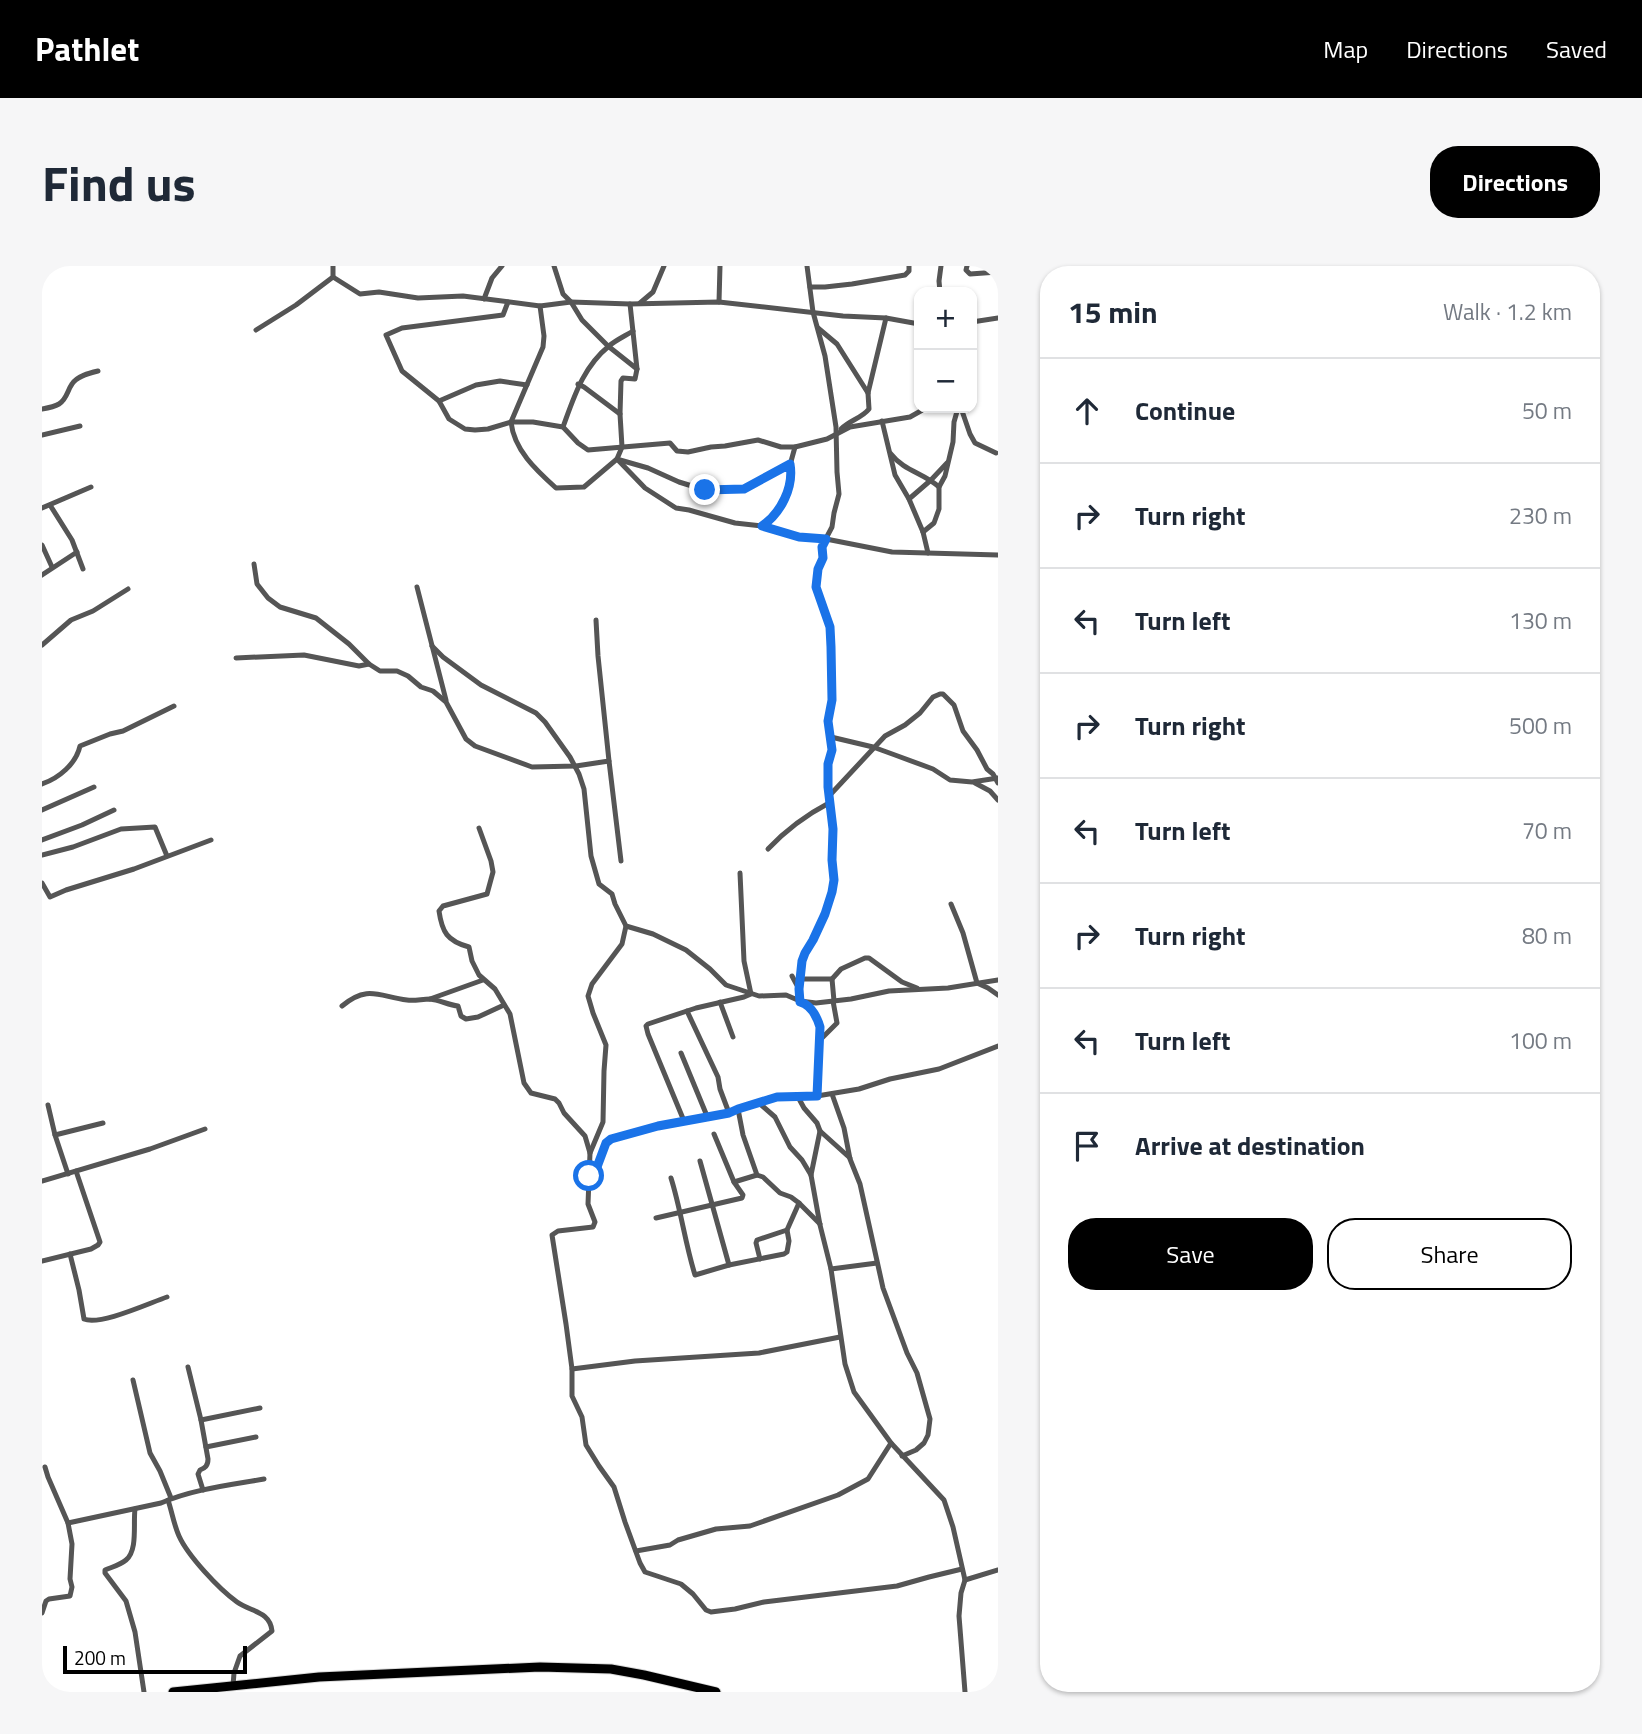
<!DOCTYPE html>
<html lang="en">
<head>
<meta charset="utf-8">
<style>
	:root { --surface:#fff; --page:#f6f6f7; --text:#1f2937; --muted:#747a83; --line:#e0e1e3; --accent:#000 }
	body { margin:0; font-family:"Titillium Web",sans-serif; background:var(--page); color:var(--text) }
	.controls { position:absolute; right:21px; top:21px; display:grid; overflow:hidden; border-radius:14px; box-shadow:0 2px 5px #0004 }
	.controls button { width:63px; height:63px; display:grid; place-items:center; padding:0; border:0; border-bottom:2px solid var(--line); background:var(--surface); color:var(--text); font:35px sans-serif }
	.scale { position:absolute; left:21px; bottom:18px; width:184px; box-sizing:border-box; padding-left:7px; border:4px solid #000; border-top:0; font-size:19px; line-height:24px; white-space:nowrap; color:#000; -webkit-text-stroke:5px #fff; paint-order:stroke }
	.stop { position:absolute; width:21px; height:21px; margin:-16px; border:5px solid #1a73e8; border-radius:50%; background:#fff }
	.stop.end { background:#1a73e8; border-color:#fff; box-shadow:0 2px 7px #0008 }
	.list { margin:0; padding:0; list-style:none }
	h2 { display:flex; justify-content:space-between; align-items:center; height:91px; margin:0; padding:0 28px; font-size:30px }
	h2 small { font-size:23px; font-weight:400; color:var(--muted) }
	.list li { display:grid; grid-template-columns:46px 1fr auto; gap:21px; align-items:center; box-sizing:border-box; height:105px; padding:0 28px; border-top:2px solid var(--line) }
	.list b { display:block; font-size:26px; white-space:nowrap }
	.list em { font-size:23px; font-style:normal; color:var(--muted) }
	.actions { display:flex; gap:14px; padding:21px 28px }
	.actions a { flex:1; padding:16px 0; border:2px solid var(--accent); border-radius:28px; text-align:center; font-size:24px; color:var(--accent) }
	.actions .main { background:var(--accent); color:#fff }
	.icon { flex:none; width:38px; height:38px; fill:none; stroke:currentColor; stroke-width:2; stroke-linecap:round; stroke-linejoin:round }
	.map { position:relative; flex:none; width:956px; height:1426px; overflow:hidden; border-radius:28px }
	header { display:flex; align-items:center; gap:42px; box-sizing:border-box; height:98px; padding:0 35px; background:var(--accent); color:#fff }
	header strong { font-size:33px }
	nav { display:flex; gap:38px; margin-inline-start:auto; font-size:24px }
	.intro { display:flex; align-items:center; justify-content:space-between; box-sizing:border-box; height:168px; padding:0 42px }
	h1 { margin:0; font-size:49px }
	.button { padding:18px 32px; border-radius:28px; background:var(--accent); color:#fff; font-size:24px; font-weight:700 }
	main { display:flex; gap:42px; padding:0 42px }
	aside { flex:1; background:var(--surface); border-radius:28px; box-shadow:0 2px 5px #0004 }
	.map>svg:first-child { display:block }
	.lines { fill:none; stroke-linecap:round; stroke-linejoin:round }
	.primary-casing { stroke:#dbdbdb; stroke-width:11 }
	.street { stroke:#555; stroke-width:5 }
	.primary { stroke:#000; stroke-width:9 }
	.route { stroke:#1a73e8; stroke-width:9 }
</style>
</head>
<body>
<header>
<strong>Pathlet</strong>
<nav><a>Map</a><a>Directions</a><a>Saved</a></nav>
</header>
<div class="intro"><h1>Find us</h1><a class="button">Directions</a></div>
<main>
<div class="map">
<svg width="956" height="1426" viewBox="0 0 956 1426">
	<rect width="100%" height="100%" fill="#fff"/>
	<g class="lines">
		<defs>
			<polyline id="primary" points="131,1426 277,1411 498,1401 569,1403 602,1409 674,1426"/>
		</defs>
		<use href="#primary" class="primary-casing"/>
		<g class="street">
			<polyline points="512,0 521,28 529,36 540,54 566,80 595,103"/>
			<polyline points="925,0 924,4 928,8 956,6"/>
			<polyline points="291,11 318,28 337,26 376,32 421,30 498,40 529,36 588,38 677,36 801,50 844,52 877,58"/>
			<polyline points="768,21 783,21 810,18 863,9 867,5 867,0"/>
			<polyline points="898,26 897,15 899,0"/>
			<polyline points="442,33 450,12 460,0"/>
			<polyline points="466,36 461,49 360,62 344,69 360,105 397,135 407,153 423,163 433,164 446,163 469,156 491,156 521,161 536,177 546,184 628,177 635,185 646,186 669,181 683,180 716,174 739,181 753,181 785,173 808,161 868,151 884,142"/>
			<polyline points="677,36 678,0"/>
			<polyline points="598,37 611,26 622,0"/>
			<path d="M498 40 502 70 501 81 469 156C472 184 494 204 514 222L542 221 575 193 580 181 578 148 579 115 581 112 593 113 595 103 588 38"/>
			<polyline points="930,56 956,52"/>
			<polyline points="776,62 795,78 826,127"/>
			<polyline points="214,64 254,39 291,11 291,0"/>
			<polyline points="536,118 542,121 578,148"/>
			<polyline points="397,135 434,119 458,115 485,119"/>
			<polyline points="919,142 928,168 933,177 954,187"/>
			<path d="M0 143C6 142 12 141 17 138 25 133 25 125 30 118 35 110 47 107 56 105"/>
			<polyline points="840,155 853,209 867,233 881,266 886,287"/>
			<path d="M521 161C532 131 541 101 567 80 574 74 583 70 591 65"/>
			<path d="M799 163C808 154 820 152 827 143L826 127 844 52"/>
			<polyline points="0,169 38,160"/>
			<path d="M849 188C862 205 882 207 897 221"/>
			<polyline points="575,193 603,222 634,242 647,244 693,257 720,260 757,271 784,273 850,286 956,289"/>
			<polyline points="578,194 606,202 637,216 663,224 702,223 748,199 753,181"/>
			<polyline points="867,233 889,214 905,197"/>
			<polyline points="8,239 30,274 41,303"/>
			<polyline points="0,242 49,221"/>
			<path d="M720 260C739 246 752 221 748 199"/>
			<polyline points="881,266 892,257 897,243 897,221 903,210 911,176 912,156 916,142"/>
			<polyline points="0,279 10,301"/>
			<polyline points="212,298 215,318 226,332 238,341 274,352 307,378 327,398 338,405 355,405 366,410 379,421 391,425 404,436 424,473 433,480 490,501 534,500 567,495"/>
			<polyline points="0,309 35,286"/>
			<polyline points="375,321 404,434"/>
			<polyline points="554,354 556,390 567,495 579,595"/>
			<polyline points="0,379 29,354 51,345 86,323"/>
			<polyline points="390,380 401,391 439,419 494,447 503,456 528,491 537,508 542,523 549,590 557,618 570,628 573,638 584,660 611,668 644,684 668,703 684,719 717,730 744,729 758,735 774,737 809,733 847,725 906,722 956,714"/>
			<polyline points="194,392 262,389 317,400 327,398"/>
			<polyline points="789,471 831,481 853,489 891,503 908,514 930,516 956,512"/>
			<polyline points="933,517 948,525 956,534"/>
			<path d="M0 518C17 512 34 498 38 480L68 468 81 465 132 440"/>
			<polyline points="788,529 843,470 863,459 878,447 891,431 898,428 901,428 912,439 921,465 935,484 945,503 951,508 956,517"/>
			<polyline points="0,544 52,521"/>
			<path d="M437 562 449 595 451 606 445 628 401 640 397 645C400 666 405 675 427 681L430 695 437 709 453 723 468 748 482 817 489 827 513 833 517 837 522 847 543 870 548 887 546 938 553 956 551 961 516 965 510 969 524 1058 530 1103V1130L540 1151 544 1179 557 1200 572 1221 583 1256 598 1297 603 1306 639 1318 651 1328 664 1344 669 1346 693 1343 722 1336 855 1320 887 1311 920 1303"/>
			<polyline points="0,574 40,559 72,544"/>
			<path d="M726 583C744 564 764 549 787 537"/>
			<polyline points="0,589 31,581 79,563 113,561 125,590"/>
			<polyline points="0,617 8,631 24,624 92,603 169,574"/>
			<polyline points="909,638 921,667 935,717 946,722 956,729"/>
			<polyline points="750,710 757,723"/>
			<polyline points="758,713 790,713"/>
			<polyline points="388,733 441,714"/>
			<polyline points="758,735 757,723 760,695 763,687 771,674 784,648 790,626 792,614 790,594 791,563 786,521 786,498 790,484 786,455 790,434 789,381 787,361 774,321 776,303 781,292 780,280 790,261 792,247 797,228 795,206 794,161 783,90 771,46 765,0"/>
			<polyline points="792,735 790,713 799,703 823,692 827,692 860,716 875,722"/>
			<polyline points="678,736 691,771"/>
			<polyline points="761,736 772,746 779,765 775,830"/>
			<path d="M300 740C326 718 338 731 365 734 373 735 380 733 388 733 397 734 407 739 416 740L419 750 424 753 436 751 462 739"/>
			<polyline points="645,745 676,811 678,823 687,847"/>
			<polyline points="779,773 795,757 791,735"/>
			<polyline points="639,787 665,850"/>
			<polyline points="790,828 802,862 808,893 818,918 841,1022 865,1087 875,1107 888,1153 886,1169 882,1177 874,1184 860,1190"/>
			<polyline points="756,831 762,842 775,857 778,865 808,892"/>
			<polyline points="717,837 733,851 748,881 760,894 769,909 778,959 789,1003 803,1098 812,1126 849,1177 902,1234 911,1261 923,1314 919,1327 917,1350 923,1426"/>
			<polyline points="6,839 13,869 26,908"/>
			<polyline points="696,843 701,869 715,909 721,911 738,927 749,931 757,937 778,958"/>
			<polyline points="642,855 606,768 604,760 606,758 654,742 702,731 709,728 702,695 698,607"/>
			<polyline points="672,868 692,916"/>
			<polyline points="13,869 61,857"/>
			<polyline points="548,887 561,856 562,805 564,779 551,747 546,730 550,718 580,678 584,660"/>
			<polyline points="658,895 687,999"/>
			<polyline points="769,909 778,865"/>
			<polyline points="547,910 555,901 564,877 569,872 616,860 687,847 735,831 775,830 817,823 848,813 897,803 956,780"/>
			<path d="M629 912C639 944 643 977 653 1009L687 999 742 988 745 986 747 975 745 964 757 937"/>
			<polyline points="0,915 108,883 163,863"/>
			<polyline points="614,952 700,932 701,929 692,916 715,909"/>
			<path d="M28 988 37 1024 42 1053C58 1060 107 1037 125 1031"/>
			<polyline points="718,993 714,977 715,974 745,964"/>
			<polyline points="0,995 49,983 56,979 58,976 34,905"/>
			<polyline points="789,1003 835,997"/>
			<path d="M146 1101 159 1154 166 1193C166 1200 163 1202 158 1204L156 1208 161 1224"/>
			<polyline points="530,1103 593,1095 717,1087 798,1071"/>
			<polyline points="91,1114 108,1187 118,1205 129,1232"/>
			<polyline points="159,1154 218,1142"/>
			<polyline points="164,1181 214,1171"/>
			<path d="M126 1234C130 1246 132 1259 137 1270 146 1290 177 1323 195 1336 209 1346 228 1345 230 1365L198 1390 192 1407 191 1420"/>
			<path d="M93 1243C91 1258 96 1284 84 1294 78 1299 70 1301 63 1304V1307L84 1335 93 1366 102 1426"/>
			<path d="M26 1257 119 1237C151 1223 188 1219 222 1213"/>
			<polyline points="594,1285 628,1279 636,1274 674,1263 708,1260 796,1229 826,1213 849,1177"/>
			<polyline points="923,1314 956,1304"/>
			<polyline points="0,1347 4,1335 7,1333 28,1330 30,1321 28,1313 30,1278 26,1257 6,1211 3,1201"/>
		</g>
		<use href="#primary" class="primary"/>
	</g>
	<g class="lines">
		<path class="route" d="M547 910 555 901 564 877 569 873 616 860 687 847 696 843 735 831 775 830 778 761C775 751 769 739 758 736L757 723 760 695 763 687 771 674 783 648 790 626 792 614 790 594 791 563 786 521V498L790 484 786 455 790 434 789 381 788 361 774 321 776 303 781 292 780 281 784 273 757 271 720 260C739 247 752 221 748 198L702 223 663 224"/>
	</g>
</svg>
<div class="controls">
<button>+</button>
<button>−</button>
</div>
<div class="scale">200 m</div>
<div class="stop" style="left:547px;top:910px"></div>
<div class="stop end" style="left:663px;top:224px"></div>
</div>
<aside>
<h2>15 min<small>Walk · 1.2 km</small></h2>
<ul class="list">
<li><svg class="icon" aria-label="ahead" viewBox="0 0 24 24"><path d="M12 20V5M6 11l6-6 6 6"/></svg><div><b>Continue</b></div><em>50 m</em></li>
<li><svg class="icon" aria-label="right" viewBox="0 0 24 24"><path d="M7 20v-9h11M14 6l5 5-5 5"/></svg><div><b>Turn right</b></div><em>230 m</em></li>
<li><svg class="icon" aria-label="left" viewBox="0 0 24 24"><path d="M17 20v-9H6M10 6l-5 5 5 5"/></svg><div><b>Turn left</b></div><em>130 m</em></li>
<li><svg class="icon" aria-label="right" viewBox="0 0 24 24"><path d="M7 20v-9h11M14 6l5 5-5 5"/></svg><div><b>Turn right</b></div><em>500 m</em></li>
<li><svg class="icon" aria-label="left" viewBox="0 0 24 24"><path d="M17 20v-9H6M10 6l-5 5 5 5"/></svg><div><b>Turn left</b></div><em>70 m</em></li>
<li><svg class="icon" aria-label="right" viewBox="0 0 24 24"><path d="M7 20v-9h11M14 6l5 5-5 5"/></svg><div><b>Turn right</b></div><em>80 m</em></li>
<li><svg class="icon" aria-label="left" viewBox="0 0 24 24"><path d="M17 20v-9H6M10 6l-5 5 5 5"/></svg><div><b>Turn left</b></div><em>100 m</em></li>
<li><svg class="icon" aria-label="arrive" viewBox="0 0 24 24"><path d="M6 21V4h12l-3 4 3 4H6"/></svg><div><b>Arrive at destination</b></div></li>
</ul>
<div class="actions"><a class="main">Save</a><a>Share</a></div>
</aside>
</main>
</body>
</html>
